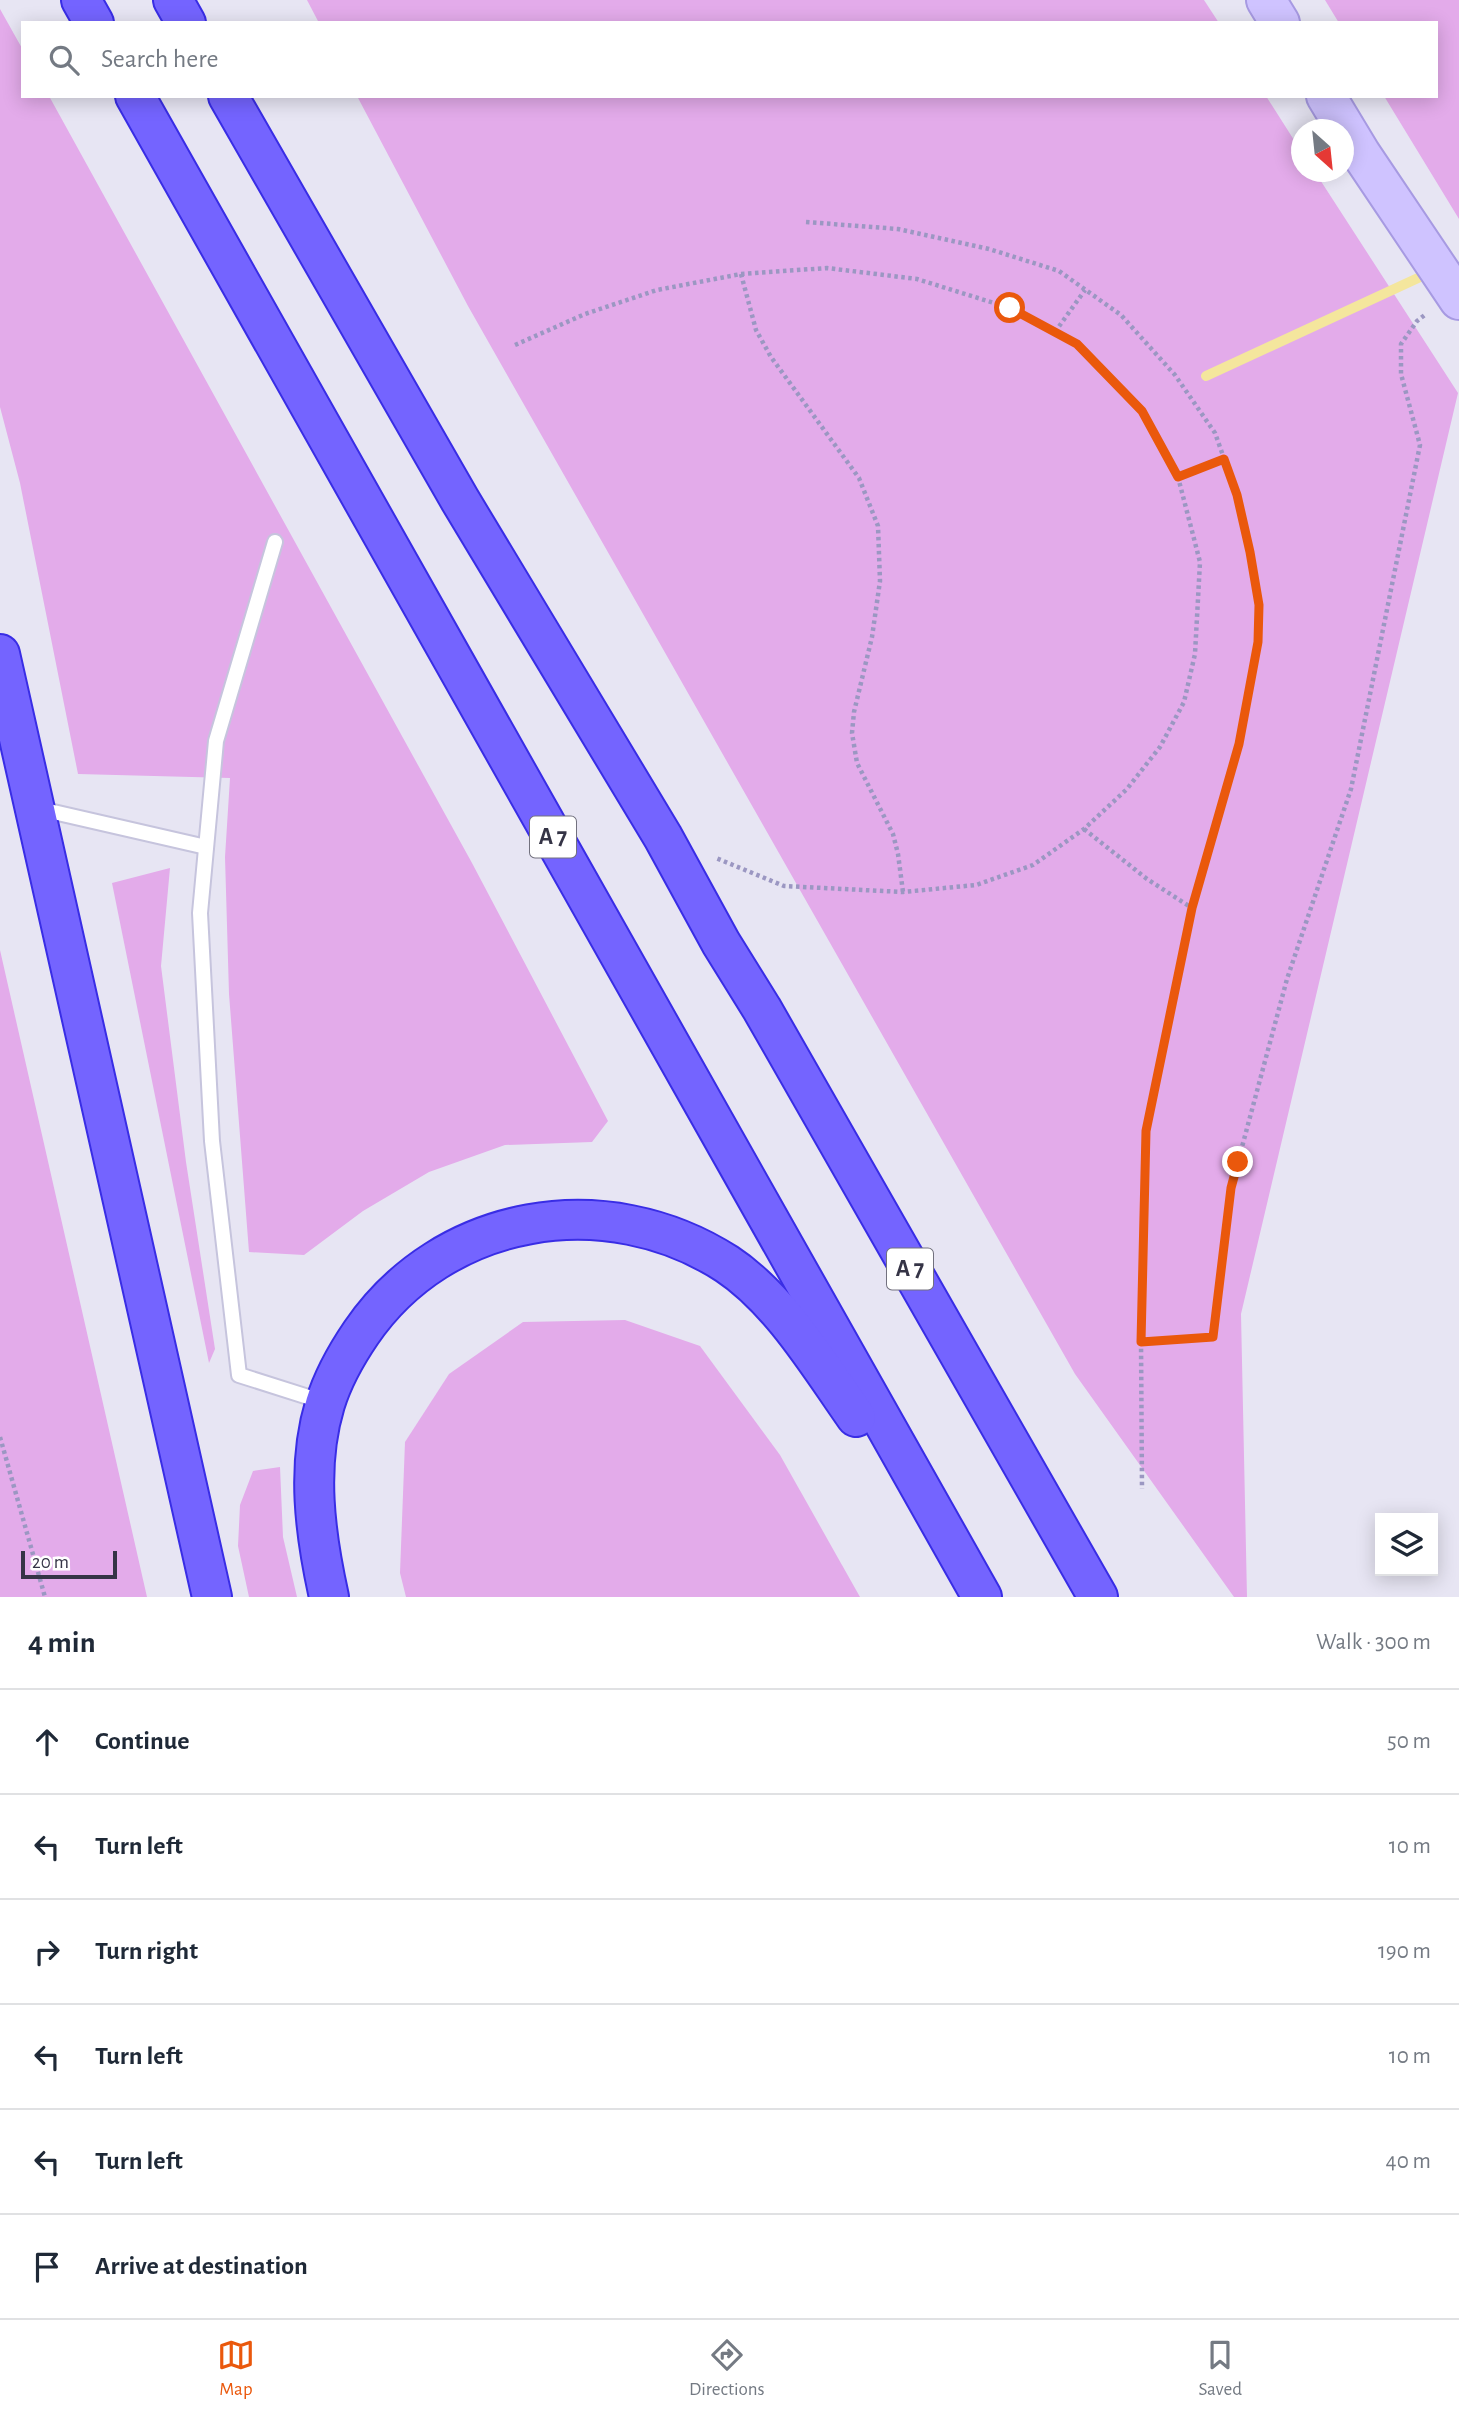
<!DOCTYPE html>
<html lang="en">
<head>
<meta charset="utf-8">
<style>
	:root { --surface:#fff; --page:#f2f2f3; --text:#1f2937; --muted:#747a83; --line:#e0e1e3; --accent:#ea580c }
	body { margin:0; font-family:"Alegreya Sans",sans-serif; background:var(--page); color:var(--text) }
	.controls { position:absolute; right:21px; bottom:21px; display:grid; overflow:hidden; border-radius:0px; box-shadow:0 4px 18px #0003 }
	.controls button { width:63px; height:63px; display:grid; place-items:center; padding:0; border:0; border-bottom:2px solid var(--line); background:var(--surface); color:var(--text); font:35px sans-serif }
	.compass { position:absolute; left:1291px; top:119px; width:63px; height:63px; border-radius:50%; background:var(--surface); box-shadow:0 4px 18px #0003; rotate:153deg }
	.scale { position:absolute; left:21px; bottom:18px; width:96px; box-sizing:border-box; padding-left:7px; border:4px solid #353446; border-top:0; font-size:19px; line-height:24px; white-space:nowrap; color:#353446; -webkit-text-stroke:5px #fff; paint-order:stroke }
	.stop { position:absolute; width:21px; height:21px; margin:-16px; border:5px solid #ea580c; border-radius:50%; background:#fff }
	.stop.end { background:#ea580c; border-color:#fff; box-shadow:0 2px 7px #0008 }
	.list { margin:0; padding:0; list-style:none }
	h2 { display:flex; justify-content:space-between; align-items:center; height:91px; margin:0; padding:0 28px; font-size:30px }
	h2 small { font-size:23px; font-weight:400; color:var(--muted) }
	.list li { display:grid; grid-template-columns:46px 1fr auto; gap:21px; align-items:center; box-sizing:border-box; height:105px; padding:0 28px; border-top:2px solid var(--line) }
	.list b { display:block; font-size:26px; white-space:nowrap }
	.list em { font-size:23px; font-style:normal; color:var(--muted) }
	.icon { flex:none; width:38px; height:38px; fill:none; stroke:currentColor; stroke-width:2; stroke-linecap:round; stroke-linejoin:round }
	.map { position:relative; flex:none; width:1459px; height:1597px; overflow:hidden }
	.search { position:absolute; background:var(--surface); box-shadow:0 4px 18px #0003; left:21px; right:21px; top:21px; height:77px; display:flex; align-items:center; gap:18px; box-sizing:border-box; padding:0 24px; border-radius:0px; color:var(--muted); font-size:26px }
	.sheet { height:721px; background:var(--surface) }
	nav { display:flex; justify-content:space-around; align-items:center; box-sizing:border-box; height:98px; border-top:2px solid var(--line); background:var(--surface); font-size:19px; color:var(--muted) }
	nav a { display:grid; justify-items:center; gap:4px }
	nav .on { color:var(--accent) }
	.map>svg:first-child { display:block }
	.green { fill:#e3abea }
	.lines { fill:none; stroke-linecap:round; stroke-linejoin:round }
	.stream { stroke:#f4e69d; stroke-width:10 }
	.lane-casing { stroke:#c6c4dd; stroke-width:18 }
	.secondary-casing { stroke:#a79ae2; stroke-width:42 }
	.highway-casing { stroke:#392de5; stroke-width:42 }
	.path { stroke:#9b97c2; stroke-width:4.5; stroke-dasharray:3.5 3.5; stroke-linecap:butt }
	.lane { stroke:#fff; stroke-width:14 }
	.secondary { stroke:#cfc3ff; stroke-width:38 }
	.highway { stroke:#7464ff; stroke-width:38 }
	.route { stroke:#ea580c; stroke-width:9 }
	.labels { text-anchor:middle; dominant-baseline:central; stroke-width:5; stroke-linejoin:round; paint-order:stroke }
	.shield { fill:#fff; stroke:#72717e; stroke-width:2 }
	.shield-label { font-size:24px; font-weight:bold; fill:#353446 }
</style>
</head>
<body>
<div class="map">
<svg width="1459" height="1597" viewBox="0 0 1459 1597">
	<rect width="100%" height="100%" fill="#e7e5f3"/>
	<g class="green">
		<polygon points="307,0 1204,0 1219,23 319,23"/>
		<polygon points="1325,0 1459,0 1459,219 1384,96 1436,96 1436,23 1339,23"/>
		<polygon points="0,9 23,50 23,96 49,96 472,863 608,1121 592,1142 505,1145 429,1172 363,1211 304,1255 249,1252 229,994 225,857 230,778 78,774 20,483 0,407"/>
		<polygon points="357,96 1266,96 1301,151 1302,172 1315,172 1458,393 1241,1314 1247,1597 1234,1597 1075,1374 468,306"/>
		<polygon points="170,868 161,966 186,1162 215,1349 209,1363 112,883"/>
		<polygon points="0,948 0,950 147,1597 0,1597"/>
		<polygon points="625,1320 700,1346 780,1455 860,1597 406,1597 400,1573 405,1442 449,1374 523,1322"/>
		<polygon points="280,1467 283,1537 297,1597 249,1597 238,1546 240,1505 253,1471"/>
	</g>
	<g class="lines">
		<polyline class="stream" points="1206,376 1431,272"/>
		<defs>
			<g id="lane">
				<polyline points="275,542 216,741 200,913 212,1141 239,1375 324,1402"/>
				<polyline points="36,808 206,847"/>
			</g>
			<g id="secondary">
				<polyline points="1266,0 1280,23"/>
				<polyline points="1326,96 1361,154 1459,300"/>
			</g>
			<g id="highway">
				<polyline points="81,0 94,23"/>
				<polyline points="173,0 186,23"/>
				<polyline points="135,96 982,1597"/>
				<polyline points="228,96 460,500 663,837 721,943 762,1009 1098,1597"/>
				<polyline points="0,654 212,1597"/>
				<path d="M329 1597C315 1534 306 1467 325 1404 333 1378 346 1355 361 1333 443 1213 606 1186 727 1264 780 1299 820 1366 856 1417"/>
			</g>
		</defs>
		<use href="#lane" class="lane-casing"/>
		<use href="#secondary" class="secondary-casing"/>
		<use href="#highway" class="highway-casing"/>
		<g class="path">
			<polyline points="806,222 898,229 989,249 1059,271 1121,315 1175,375 1215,433 1237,495 1250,552 1259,605 1258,642 1239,744 1192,908 1146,1131 1141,1341 1142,1489"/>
			<polyline points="741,274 756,330 771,357 859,478 878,526 880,581 872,637 854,712 852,733 857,763 893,834 898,854 903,892"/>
			<polyline points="1055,332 1085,290"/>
			<polyline points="515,345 585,314 657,290 741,274 827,268 917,279 1010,308 1077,344 1142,411 1178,477 1200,562 1195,654 1184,702 1160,747 1127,789 1084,829 1033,865 976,885 903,892 784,886 716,858"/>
			<polyline points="1178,477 1224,459"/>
			<polyline points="1084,829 1147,879 1192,908"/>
			<polyline points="1141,1341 1213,1337 1231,1188 1287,979 1351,789 1420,445 1401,374 1401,344 1417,321 1426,314"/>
			<polyline points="0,1437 45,1597"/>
		</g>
		<use href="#lane" class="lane"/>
		<use href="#secondary" class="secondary"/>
		<use href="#highway" class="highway"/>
	</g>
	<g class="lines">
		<polyline class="route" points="1010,308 1077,344 1142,411 1178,477 1224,459 1237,495 1250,552 1259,605 1258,642 1239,744 1192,908 1146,1131 1141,1342 1213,1337 1231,1188 1238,1162"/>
	</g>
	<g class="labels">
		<g class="shield">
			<rect x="530" y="816.5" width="46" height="41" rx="5"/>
			<rect x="887" y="1248.5" width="46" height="41" rx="5"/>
		</g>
		<g class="shield-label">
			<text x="553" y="837">A 7</text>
			<text x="910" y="1269">A 7</text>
		</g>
	</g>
</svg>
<div class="controls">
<button><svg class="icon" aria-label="layers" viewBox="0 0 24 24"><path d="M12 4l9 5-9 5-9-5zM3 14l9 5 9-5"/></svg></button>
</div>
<svg class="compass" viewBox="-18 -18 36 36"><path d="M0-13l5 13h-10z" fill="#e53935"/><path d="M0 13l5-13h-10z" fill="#747a83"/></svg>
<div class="scale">20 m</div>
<div class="stop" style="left:1010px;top:308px"></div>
<div class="stop end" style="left:1238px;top:1162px"></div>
<div class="search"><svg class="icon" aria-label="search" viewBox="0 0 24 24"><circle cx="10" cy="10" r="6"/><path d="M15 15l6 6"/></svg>Search here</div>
</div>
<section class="sheet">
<h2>4 min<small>Walk · 300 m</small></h2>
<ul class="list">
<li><svg class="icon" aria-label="ahead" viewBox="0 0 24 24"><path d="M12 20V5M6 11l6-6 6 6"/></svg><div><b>Continue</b></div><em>50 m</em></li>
<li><svg class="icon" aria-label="left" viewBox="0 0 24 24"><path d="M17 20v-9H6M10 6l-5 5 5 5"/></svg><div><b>Turn left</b></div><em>10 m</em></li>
<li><svg class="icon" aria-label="right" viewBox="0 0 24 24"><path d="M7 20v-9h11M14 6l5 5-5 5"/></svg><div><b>Turn right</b></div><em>190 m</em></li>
<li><svg class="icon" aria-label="left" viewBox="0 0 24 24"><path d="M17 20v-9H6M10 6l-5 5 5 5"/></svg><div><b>Turn left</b></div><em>10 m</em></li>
<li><svg class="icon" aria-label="left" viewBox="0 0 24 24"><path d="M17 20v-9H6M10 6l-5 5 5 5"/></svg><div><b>Turn left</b></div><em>40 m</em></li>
<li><svg class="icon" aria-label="arrive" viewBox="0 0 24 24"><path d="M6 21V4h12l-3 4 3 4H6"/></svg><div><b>Arrive at destination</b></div></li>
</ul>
</section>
<nav>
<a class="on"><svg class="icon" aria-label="map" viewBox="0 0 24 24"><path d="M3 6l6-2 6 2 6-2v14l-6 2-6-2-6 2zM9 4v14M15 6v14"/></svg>Map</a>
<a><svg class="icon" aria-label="directions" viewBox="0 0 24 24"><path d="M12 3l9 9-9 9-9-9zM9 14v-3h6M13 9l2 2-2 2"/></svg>Directions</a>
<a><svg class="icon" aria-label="saved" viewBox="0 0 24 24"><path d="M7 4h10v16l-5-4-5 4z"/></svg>Saved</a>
</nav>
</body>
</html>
